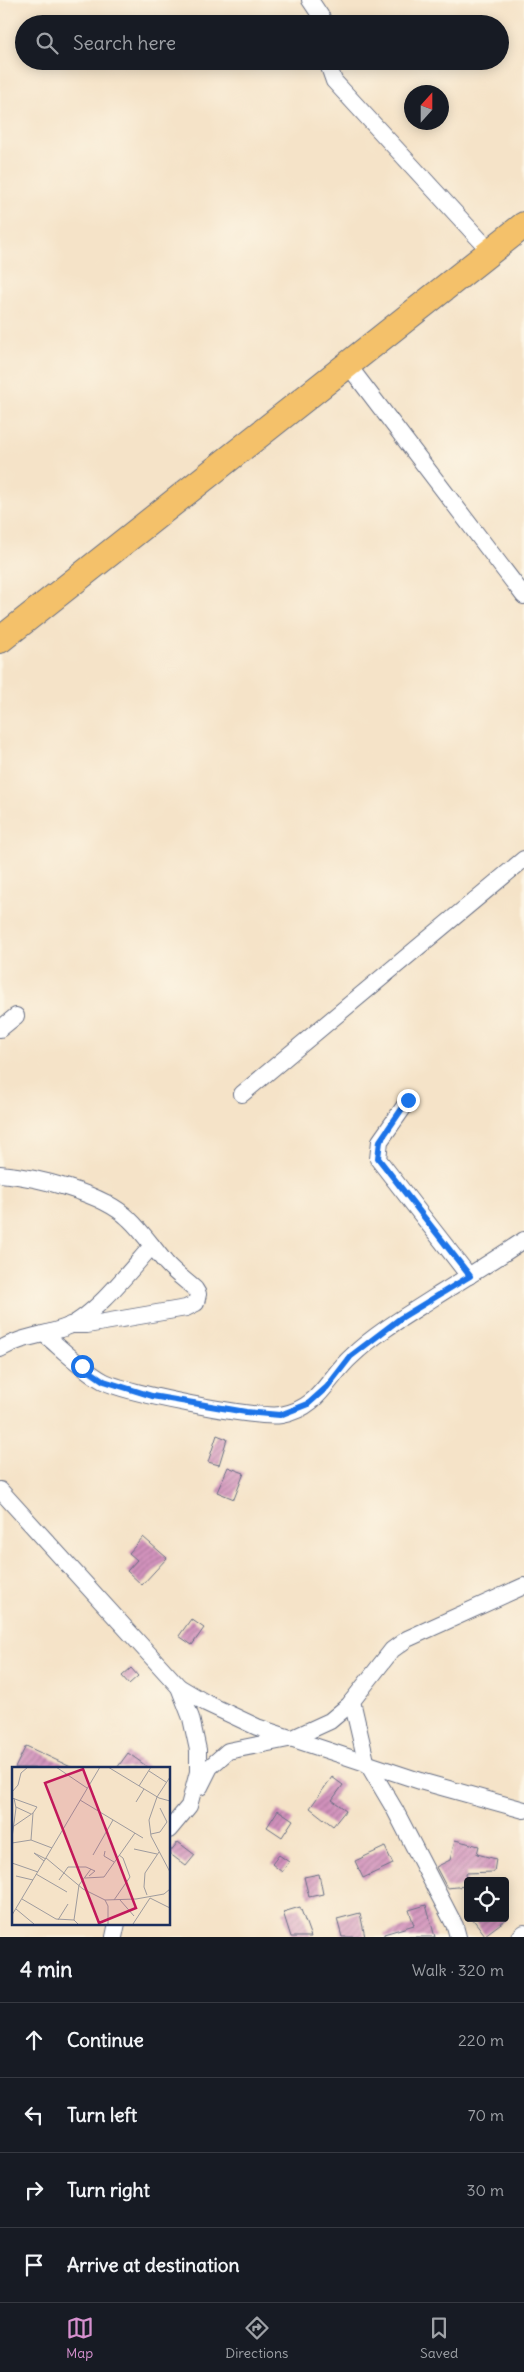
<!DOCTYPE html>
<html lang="en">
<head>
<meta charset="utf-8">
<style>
	:root { --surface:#171b24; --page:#20242c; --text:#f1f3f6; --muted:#9ea1a6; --line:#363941; --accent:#d690ce }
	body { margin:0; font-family:Delius,sans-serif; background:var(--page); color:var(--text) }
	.controls { position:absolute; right:15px; bottom:15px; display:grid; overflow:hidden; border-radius:5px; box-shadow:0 2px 12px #0003 }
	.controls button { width:45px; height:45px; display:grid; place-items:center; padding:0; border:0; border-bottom:1px solid var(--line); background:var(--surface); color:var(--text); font:25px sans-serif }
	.compass { position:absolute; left:404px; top:85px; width:45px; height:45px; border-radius:50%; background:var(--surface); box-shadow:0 2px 12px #0003; rotate:21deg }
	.stop { position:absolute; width:15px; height:15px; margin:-11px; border:4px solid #1a73e8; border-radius:50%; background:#fff }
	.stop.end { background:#1a73e8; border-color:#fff; box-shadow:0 1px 5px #0008 }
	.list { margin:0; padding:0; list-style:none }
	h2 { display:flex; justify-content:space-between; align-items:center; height:65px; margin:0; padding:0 20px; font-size:21px }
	h2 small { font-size:16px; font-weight:400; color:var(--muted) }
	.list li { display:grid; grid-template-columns:32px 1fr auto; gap:15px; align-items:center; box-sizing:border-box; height:75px; padding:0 20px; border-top:1px solid var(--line) }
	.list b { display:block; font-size:19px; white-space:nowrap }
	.list em { font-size:16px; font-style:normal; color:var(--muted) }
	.icon { flex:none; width:28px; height:28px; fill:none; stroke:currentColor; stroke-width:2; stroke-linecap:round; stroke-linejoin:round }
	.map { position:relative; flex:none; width:524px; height:1937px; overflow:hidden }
	.search { position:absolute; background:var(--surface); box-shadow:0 2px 12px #0003; left:15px; right:15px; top:15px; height:55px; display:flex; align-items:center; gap:12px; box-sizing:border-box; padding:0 18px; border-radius:28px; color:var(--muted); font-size:19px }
	.sheet { height:365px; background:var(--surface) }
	nav { display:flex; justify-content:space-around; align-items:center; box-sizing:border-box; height:70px; border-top:1px solid var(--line); background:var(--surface); font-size:14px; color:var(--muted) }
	nav a { display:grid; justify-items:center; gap:2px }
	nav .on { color:var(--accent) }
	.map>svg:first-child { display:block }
	.building { fill:url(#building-hatch) }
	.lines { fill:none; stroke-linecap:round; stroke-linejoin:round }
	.minor-casing { stroke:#676e83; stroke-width:18 }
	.primary-casing { stroke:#676e83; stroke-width:28 }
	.minor { stroke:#fff; stroke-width:16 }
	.primary { stroke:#f4c16a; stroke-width:26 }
	.route { stroke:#1a73e8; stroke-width:6 }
	.inset-road { fill:none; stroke:#9e9b9e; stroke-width:1 }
	.view { fill:#c2185b; fill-opacity:0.15; stroke:#c2185b; stroke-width:2.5 }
	.inset-edge { fill:none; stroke:#1b2f5e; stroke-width:2.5 }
</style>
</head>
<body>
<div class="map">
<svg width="524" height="1937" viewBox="0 0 524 1937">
	<defs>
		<pattern id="building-hatch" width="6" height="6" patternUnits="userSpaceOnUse" patternTransform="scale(1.25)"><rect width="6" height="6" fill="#d292bc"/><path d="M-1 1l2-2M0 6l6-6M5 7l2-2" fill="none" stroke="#aa789c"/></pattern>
	</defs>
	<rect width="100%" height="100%" fill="#fcf5e5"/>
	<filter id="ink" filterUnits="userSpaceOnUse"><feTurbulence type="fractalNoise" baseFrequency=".02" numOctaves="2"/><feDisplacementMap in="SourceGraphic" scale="10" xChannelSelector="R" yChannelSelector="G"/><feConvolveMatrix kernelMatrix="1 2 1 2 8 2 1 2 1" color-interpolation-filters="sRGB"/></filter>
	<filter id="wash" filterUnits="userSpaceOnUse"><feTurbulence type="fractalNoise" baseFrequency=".0096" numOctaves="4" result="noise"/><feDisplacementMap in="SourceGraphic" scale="20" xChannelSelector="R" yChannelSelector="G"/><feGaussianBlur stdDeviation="1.12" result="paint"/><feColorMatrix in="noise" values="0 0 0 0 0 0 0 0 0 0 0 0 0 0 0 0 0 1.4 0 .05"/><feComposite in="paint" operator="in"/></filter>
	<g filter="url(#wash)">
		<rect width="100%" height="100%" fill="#f5e3c8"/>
		<g id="blocks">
			<g class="building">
				<polygon points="217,1435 227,1439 219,1465 208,1462"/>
				<polygon points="228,1467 244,1473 234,1499 217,1492"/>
				<polygon points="143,1537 167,1558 142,1585 127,1571 137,1560 129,1553"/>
				<polygon points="191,1619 204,1628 192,1645 179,1636"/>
				<polygon points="131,1668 138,1676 129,1684 122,1676"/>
				<polygon points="26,1746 73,1768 15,1768"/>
				<polygon points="128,1753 149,1768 117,1768"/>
				<polygon points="332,1777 343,1785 332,1800 346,1810 333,1826 310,1808"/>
				<polygon points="278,1810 293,1820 282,1837 267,1827"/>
				<polygon points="455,1840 479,1846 477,1854 496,1859 494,1872 466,1873 467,1886 447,1888 436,1867 450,1860"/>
				<polygon points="178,1842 195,1855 186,1866 169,1853"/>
				<polygon points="385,1847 393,1864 363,1878 355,1861"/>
				<polygon points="279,1855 289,1862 282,1872 272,1864"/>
				<polygon points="319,1874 323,1894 309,1897 304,1877"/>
				<polygon points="426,1905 435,1937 384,1937 384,1934 414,1925 409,1910"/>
				<polygon points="300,1907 311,1937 291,1937 283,1912"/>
				<polygon points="360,1913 365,1937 342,1937 337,1919"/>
				<polygon points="472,1918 508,1918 485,1935"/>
			</g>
		</g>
	</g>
	<g filter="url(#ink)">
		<use href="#blocks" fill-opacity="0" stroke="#676e83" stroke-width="1"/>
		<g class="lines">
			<defs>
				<g id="minor">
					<polyline points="310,0 322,18 323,24"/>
					<polyline points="327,61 334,81 491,252"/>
					<polyline points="348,365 524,596"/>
					<polyline points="0,1029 16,1016"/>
					<polyline points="242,1094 524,859"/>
					<polyline points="408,1101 380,1141 378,1159 469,1276"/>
					<path d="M0 1174C36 1177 103 1193 129 1219 143 1232 154 1249 166 1263 175 1273 186 1281 195 1289L198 1294 196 1303 186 1308 87 1325H70"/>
					<path d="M44 1334C63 1350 82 1369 103 1381 125 1393 256 1419 281 1415 320 1408 327 1378 352 1356 377 1332 409 1314 438 1295 467 1277 496 1259 524 1240"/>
					<path d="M0 1349C25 1335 45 1336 69 1326 97 1313 131 1269 152 1246"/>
					<polyline points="0,1490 179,1687 191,1718 198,1750 198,1772 189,1806 169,1830"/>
					<polyline points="179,1687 206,1703 257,1727 420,1781 524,1810"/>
					<polyline points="352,1701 366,1761 395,1810 455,1926 458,1937"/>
					<polyline points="200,1787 210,1767 228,1751 293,1738 330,1721 349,1705 392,1650 407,1639 524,1586"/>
					<polyline points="114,1937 117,1923"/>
					<polyline points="520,1937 524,1933"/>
				</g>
				<polyline id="primary" points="0,640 524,225"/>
			</defs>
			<use href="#minor" class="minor-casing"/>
			<use href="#primary" class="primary-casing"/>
			<use href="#minor" class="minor"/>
			<use href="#primary" class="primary"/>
		</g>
	</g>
	<g class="lines" filter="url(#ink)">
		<polyline class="route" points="82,1366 104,1381 152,1396 246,1412 280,1415 308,1404 327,1387 351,1356 401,1318 470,1276 378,1158 380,1141 408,1100"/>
	</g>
	<g transform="translate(12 1767)">
		<rect width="158" height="158" fill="#f5e3c8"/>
		<path class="inset-road" d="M44 0 75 21M96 0 147 31 158 34M137 4 154 15M158 10 145 30 137 53 139 69 158 105M127 19 139 0M0 25 6 18 9 6 16 0M0 31 25 40 21 46 19 73M68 33 131 71M124 35 132 22M4 40 19 47M2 59 21 46M139 67 148 65 155 55 148 41M0 71 4 41 2 31M19 73 40 81M0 76 19 73M122 82 145 87M93 84 92 89 102 95M81 88 101 53M34 91 71 122 93 133 96 139V157M32 94 22 86 34 92M0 96 26 105M24 107 55 125M4 109 21 113M73 111 92 110 123 66M47 113 56 100H74L83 104 77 109M135 128 132 120 133 106 147 85M10 132 44 152 62 153 66 157M93 133 124 132 152 127 158 122M102 133 118 110 111 91 107 88M108 133 122 149M4 142 22 157M0 148 88 0M46 153 56 137M62 153 67 118 79 102M121 157 138 131 158 141"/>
		<path class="view" d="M71 2 124 141 87 156 33 16Z"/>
		<rect width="158" height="158" class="inset-edge"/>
	</g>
</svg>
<div class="controls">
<button><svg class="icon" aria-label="locate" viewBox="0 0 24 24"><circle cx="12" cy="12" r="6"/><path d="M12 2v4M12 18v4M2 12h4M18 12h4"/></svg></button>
</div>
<svg class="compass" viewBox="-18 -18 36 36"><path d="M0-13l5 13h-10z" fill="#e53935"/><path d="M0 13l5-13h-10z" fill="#9ea1a6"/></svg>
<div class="stop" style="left:82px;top:1366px"></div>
<div class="stop end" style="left:408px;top:1100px"></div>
<div class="search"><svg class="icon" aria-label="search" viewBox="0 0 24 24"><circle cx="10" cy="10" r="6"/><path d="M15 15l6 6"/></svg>Search here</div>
</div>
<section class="sheet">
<h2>4 min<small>Walk · 320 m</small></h2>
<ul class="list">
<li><svg class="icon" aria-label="ahead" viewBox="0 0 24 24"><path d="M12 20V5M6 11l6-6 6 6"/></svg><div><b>Continue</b></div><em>220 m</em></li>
<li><svg class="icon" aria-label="left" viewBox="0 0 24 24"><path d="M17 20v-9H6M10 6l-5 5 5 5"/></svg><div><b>Turn left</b></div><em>70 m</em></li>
<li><svg class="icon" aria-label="right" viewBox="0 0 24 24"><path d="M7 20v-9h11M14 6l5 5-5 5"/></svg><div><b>Turn right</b></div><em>30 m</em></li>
<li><svg class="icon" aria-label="arrive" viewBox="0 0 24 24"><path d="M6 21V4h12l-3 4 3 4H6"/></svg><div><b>Arrive at destination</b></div></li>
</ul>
</section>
<nav>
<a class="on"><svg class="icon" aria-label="map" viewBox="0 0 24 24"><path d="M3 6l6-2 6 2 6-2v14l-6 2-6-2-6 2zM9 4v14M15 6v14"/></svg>Map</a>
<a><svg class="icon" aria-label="directions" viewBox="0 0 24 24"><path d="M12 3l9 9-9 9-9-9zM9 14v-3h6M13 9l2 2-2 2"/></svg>Directions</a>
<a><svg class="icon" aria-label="saved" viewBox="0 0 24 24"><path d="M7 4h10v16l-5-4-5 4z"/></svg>Saved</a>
</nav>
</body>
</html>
